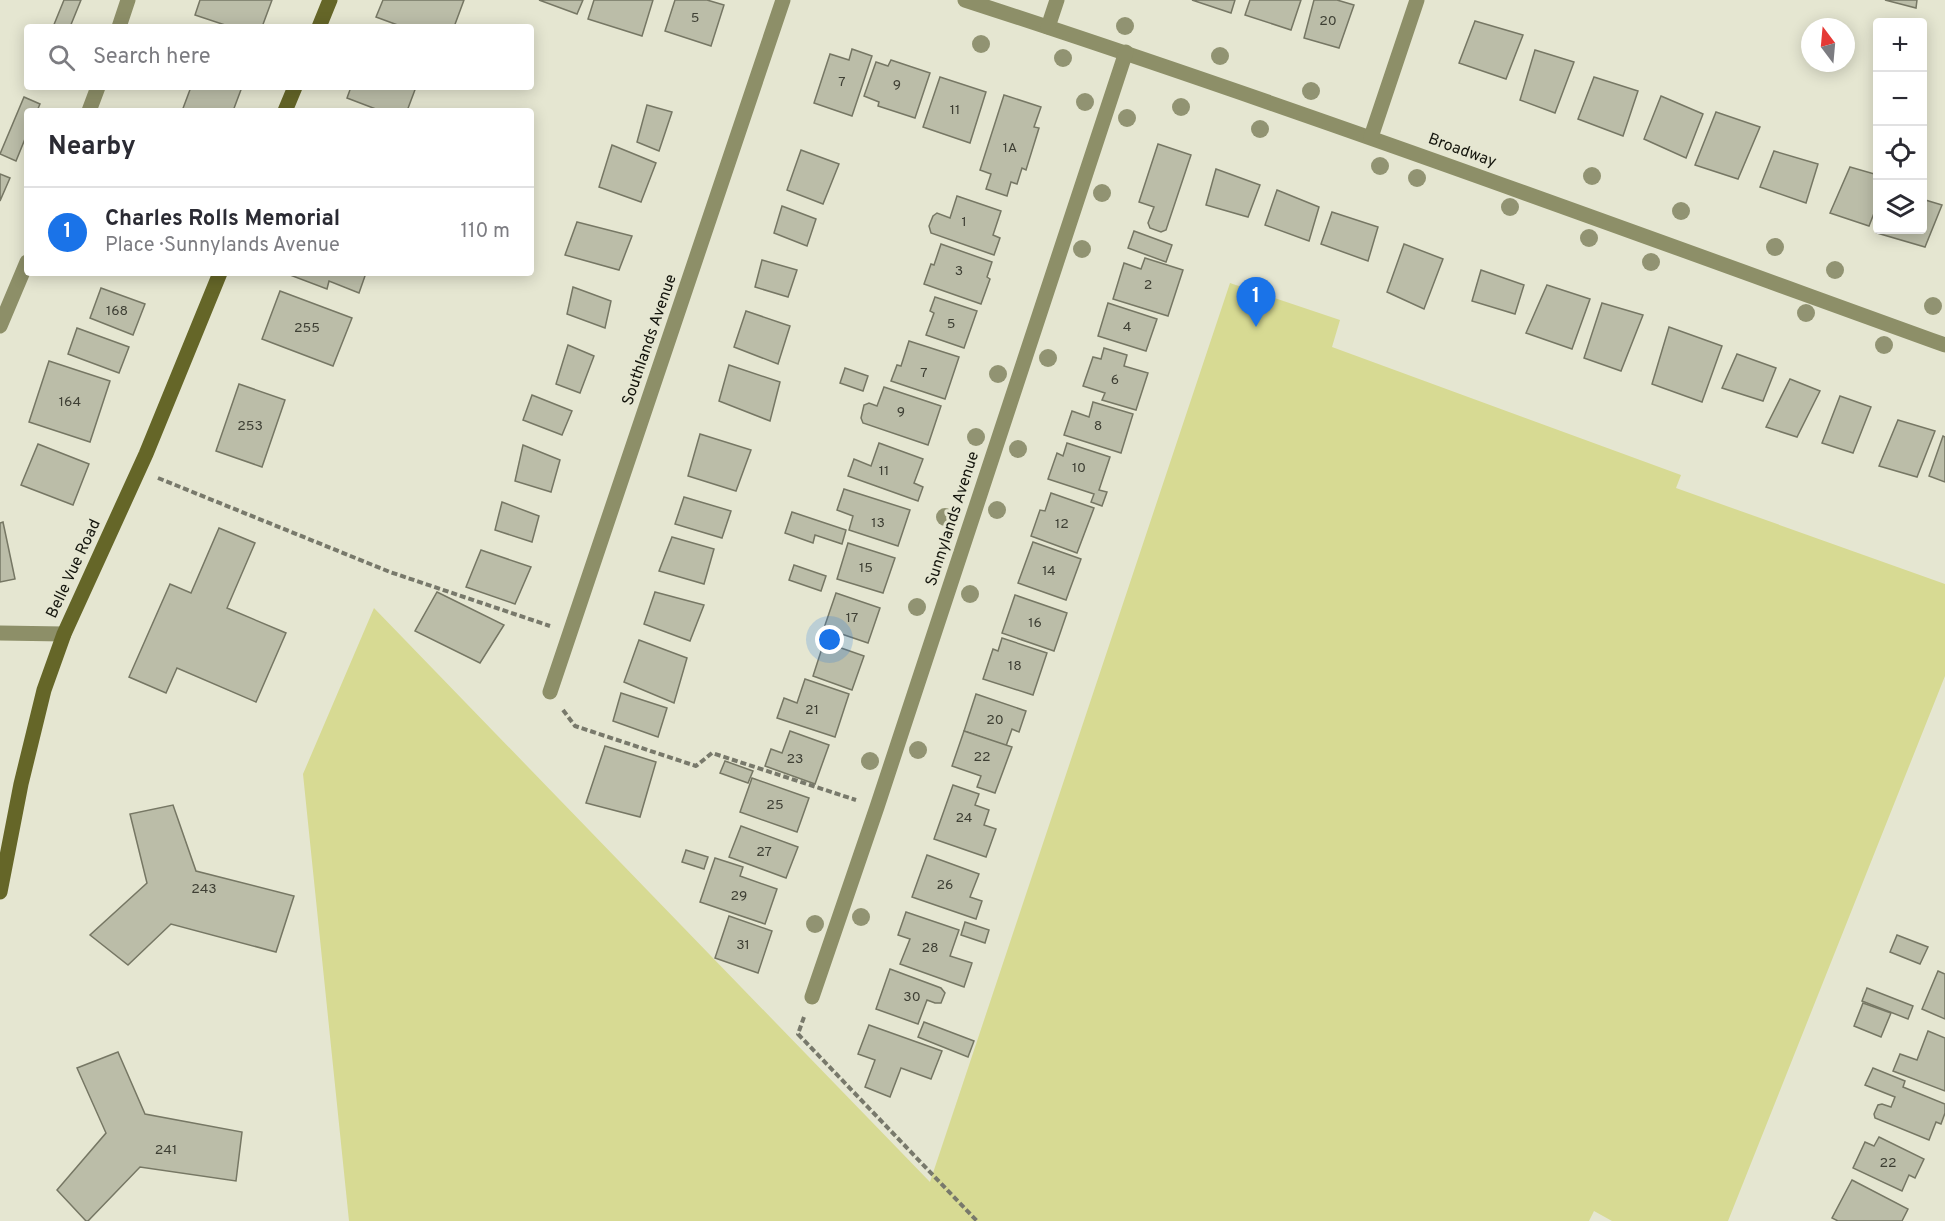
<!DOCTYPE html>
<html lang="en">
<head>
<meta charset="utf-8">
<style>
	:root { --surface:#fff; --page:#f7f7f7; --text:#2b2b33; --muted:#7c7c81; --line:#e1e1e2; --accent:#1a73e8 }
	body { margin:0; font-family:Overpass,sans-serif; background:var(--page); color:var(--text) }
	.controls { position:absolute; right:18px; top:18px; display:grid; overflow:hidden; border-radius:6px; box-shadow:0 3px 15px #0003 }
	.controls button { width:54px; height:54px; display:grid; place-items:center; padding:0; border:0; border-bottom:2px solid var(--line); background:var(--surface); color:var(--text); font:30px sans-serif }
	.compass { position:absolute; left:1801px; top:18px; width:54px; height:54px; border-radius:50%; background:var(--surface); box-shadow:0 3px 15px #0003; rotate:344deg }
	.you { position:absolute; left:830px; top:640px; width:21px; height:21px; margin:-15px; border:4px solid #fff; border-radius:50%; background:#1a73e8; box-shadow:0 0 0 9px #1a73e833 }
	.badge { display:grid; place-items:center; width:39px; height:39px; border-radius:50%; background:var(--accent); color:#fff; font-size:20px; font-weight:700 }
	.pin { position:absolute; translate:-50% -50px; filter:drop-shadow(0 2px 3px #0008) }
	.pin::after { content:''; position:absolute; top:32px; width:21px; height:18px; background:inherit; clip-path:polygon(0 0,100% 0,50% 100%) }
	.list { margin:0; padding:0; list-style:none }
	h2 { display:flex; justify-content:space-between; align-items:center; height:78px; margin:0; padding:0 24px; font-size:26px }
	h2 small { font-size:20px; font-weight:400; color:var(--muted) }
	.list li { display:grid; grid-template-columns:39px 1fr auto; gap:18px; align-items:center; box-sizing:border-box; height:90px; padding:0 24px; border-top:2px solid var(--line) }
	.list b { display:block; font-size:22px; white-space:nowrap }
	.list p { margin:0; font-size:20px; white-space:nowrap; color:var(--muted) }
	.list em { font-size:20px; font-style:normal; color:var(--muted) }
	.icon { flex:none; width:33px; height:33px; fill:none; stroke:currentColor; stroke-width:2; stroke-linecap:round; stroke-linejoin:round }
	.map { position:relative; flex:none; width:1945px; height:1221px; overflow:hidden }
	.search { position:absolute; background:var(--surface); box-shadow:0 3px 15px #0003; left:24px; top:24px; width:510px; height:66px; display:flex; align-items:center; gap:15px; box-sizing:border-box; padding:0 21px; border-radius:6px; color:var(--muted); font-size:22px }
	.panel { position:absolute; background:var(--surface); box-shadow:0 3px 15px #0003; left:24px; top:108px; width:510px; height:168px; border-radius:6px }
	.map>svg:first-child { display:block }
	.green { fill:#d7da93 }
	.building { fill:#bbbda8; stroke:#767764; stroke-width:1.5 }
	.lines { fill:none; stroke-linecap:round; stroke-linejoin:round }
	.path { stroke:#78796b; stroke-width:4; stroke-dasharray:6 3; stroke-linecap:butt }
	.minor { stroke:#8d8f68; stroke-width:15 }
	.secondary { stroke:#656628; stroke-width:15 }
	.tree { fill:#919372 }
	.labels { text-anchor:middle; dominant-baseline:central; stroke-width:6; stroke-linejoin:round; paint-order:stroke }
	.number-label { font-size:14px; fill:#3e3f34 }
	.street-label { font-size:16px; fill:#14150d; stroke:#e5e6d1 }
</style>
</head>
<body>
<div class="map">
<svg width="1945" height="1221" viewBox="0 0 1945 1221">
	<rect width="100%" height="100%" fill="#e5e6d1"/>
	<polygon class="green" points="1230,283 1340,320 1332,347 1681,475 1676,488 1945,584 1945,676 1728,1221 1612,1221 1594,1211 1589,1221 349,1221 303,774 374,608 930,1182"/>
	<g class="building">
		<polygon points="64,0 81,0 70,27 53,27"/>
		<polygon points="200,0 272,0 262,27 231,27 195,15"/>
		<polygon points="383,0 464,0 454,27 403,27 376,17"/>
		<polygon points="539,0 583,0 577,14"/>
		<polygon points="594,0 653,0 642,36 588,19"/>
		<polygon points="675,0 707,0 724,5 711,46 665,31"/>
		<polygon points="1192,0 1235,0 1231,13"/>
		<polygon points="1250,0 1301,0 1291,30 1245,15"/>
		<polygon points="1314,0 1337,0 1354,5 1339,48 1304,38"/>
		<polygon points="1885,0 1917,0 1916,8"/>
		<polygon points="1475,21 1523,35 1506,79 1459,63"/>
		<polygon points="852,49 872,56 852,116 814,103 830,54 849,60"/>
		<polygon points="1535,50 1574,62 1555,113 1520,100"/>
		<polygon points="891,60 930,73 915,118 878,106 879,102 864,96 876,62 888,66"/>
		<polygon points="940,77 986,92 970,143 923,127"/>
		<polygon points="1594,77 1638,91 1623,136 1578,119"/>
		<polygon points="191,87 242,87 233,111 182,111"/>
		<polygon points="351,87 416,87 407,111 381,111 347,98"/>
		<polygon points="1004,95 1041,107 1034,127 1039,128 1026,170 1022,168 1017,184 1011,182 1007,196 986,189 991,174 980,170"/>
		<polygon points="1661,96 1703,114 1686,158 1644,139"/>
		<polygon points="24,97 40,104 37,111 27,111 27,134 16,161 0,154"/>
		<polygon points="647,105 672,112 659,151 637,142"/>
		<polygon points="1716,112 1760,127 1738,179 1695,165"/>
		<polygon points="1158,144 1191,155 1166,230 1161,232 1150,228 1148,223 1154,207 1139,202"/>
		<polygon points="612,145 656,163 641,202 599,187"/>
		<polygon points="801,150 839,164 823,204 787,190"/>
		<polygon points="1774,151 1818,164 1806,203 1760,187"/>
		<polygon points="1850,167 1878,175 1878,203 1869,226 1830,213"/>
		<polygon points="1216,169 1260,185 1248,217 1206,205"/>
		<polygon points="0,174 10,178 0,201"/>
		<polygon points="1277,190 1319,207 1309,241 1265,225"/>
		<polygon points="957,196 1001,211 993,235 1000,238 994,255 931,233 929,226 933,216 937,213 950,218"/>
		<polygon points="1922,199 1942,205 1925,247 1877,233 1879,230 1922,230"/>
		<polygon points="782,206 816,219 807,246 774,233"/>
		<polygon points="1332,212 1378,227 1368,261 1321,244"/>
		<polygon points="577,222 632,236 619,270 565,255"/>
		<polygon points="1134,231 1172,245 1166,262 1128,248"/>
		<polygon points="941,244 992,262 987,277 990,279 981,304 924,284 931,264 934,265"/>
		<polygon points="1404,244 1443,259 1424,309 1387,292"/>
		<polygon points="1145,258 1183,270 1168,316 1113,299 1124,263 1141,269"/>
		<polygon points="762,260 797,270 788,297 755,287"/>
		<polygon points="1481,270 1524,285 1515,314 1472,301"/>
		<polygon points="290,273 366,273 359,293 329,281 327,289 290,275"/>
		<polygon points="1547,285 1590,299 1572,349 1526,333"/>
		<polygon points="573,287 611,301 605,328 567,314"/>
		<polygon points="101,288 145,304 133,335 90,318"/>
		<polygon points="280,291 352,318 333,366 262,339"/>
		<polygon points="935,297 977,311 964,348 926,335 934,313 930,311"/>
		<polygon points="1108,303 1157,319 1146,351 1098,336"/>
		<polygon points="1602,303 1643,315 1621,371 1584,358"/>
		<polygon points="746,311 790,326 778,364 734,347"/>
		<polygon points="1669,327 1722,346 1702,402 1652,384"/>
		<polygon points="77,328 129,347 119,373 68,354"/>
		<polygon points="909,341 959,357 945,399 891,381 897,365 901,366"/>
		<polygon points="568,345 594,356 580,393 556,384"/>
		<polygon points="1104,348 1127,355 1124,366 1148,373 1136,410 1102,400 1105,393 1083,386 1093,357 1101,359"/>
		<polygon points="1737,354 1776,368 1763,401 1722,388"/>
		<polygon points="49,361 110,381 90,442 29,422"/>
		<polygon points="729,365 780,382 770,421 719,401"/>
		<polygon points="845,368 868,376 863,391 840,383"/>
		<polygon points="1790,379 1820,391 1797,437 1766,427"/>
		<polygon points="239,384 285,400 262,467 216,451"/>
		<polygon points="884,387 941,406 928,445 863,423 861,418 864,405 869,403 877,406"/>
		<polygon points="532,395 572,411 562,435 523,420"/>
		<polygon points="1840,396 1871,407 1853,453 1822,443"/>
		<polygon points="1093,402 1133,414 1121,453 1064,435 1072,411 1089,417"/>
		<polygon points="1898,420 1935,431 1917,477 1879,466"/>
		<polygon points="700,434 751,450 736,491 688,476"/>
		<polygon points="1943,436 1945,437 1945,482 1929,476"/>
		<polygon points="879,443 923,459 914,483 923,487 918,501 848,476 854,459 871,466"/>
		<polygon points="1067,443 1110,457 1099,490 1107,492 1102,506 1091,502 1094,494 1048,479 1057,453 1063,456"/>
		<polygon points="38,444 89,464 73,505 21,485"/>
		<polygon points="523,445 560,460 551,492 515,481"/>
		<polygon points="844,489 910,510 898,546 849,530 853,516 837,510"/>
		<polygon points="1051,493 1094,508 1077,553 1031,536 1040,510 1045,511"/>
		<polygon points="684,497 731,511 722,538 675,524"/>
		<polygon points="502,502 539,516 532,542 495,530"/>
		<polygon points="792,512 846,530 842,544 815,535 813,543 785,533"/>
		<polygon points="3,522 15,579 0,582 0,523"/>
		<polygon points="219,528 255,543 227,608 286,633 256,702 177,668 166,693 129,677 170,584 191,593"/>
		<polygon points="672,537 714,549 704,584 659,571"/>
		<polygon points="1033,542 1081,559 1066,600 1018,583"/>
		<polygon points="848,543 895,558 883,593 837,579"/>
		<polygon points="481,550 531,567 515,604 466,587"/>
		<polygon points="794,565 826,576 821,591 789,580"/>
		<polygon points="437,592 504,625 480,663 415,631"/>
		<polygon points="655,592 704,605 690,641 644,624"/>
		<polygon points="836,593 880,608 868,643 824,628"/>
		<polygon points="1015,595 1067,613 1054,651 1002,633"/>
		<polygon points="1002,638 1047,653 1033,695 983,679 993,649 998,651"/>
		<polygon points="639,640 687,658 674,703 624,682"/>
		<polygon points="824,642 864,656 852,690 813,676"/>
		<polygon points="805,679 849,694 835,737 777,718 784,698 797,703"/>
		<polygon points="621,693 667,708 658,737 613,721"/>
		<polygon points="976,694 1026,711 1019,732 1012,729 1006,746 964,731"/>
		<polygon points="790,731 829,745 815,784 765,766 771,749 782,753"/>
		<polygon points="964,731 1012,747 995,793 977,787 981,776 952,766"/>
		<polygon points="605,746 656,762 640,817 586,803"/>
		<polygon points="725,761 753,771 748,783 720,773"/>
		<polygon points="752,778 809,798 797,832 740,812"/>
		<polygon points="953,785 979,794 975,805 989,810 984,825 996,829 986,857 934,839"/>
		<polygon points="173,805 196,871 294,896 276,952 171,924 128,965 90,935 147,883 130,814"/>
		<polygon points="741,826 798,847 786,878 729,857"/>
		<polygon points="686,850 708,857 704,869 682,862"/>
		<polygon points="927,855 979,874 970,897 982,901 976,919 912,897"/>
		<polygon points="715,858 743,867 740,876 777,889 765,924 700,902"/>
		<polygon points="906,912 959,930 950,956 972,963 964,987 900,964 910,939 898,935"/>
		<polygon points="729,916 772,931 758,973 715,958"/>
		<polygon points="965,922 989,930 985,943 961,935"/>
		<polygon points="1897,935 1928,947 1920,964 1890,952"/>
		<polygon points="890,969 941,988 945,993 941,1003 935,1003 927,1000 918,1024 876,1009"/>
		<polygon points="1938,971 1945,974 1945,1019 1922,1009"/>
		<polygon points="1867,988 1913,1006 1908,1019 1862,1001"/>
		<polygon points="1863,1003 1891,1013 1881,1037 1854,1026"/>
		<polygon points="924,1022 974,1041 968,1057 918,1037"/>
		<polygon points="869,1025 942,1051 931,1079 901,1068 890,1097 865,1087 875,1060 858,1054"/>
		<polygon points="1928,1031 1945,1038 1945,1091 1893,1071 1900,1054 1917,1060"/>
		<polygon points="118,1052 145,1114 242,1132 236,1181 140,1167 88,1221 86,1221 57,1190 106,1133 77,1068"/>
		<polygon points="1873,1068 1905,1081 1903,1087 1945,1104 1945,1113 1941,1124 1936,1122 1929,1140 1875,1118 1874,1114 1878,1105 1882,1104 1891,1107 1895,1097 1865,1085"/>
		<polygon points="1879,1137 1924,1159 1915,1178 1909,1175 1902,1191 1853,1168 1865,1142 1874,1146"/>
		<polygon points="1852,1180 1908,1209 1902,1221 1838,1221 1832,1218"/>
	</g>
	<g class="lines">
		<g class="path">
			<polyline points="158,478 390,572 550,626"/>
			<polyline points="563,710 575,726 696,766 712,753 856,800"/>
			<polyline points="804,1017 798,1034 977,1221"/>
		</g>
		<g class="minor">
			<path d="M965 0C1294 107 1619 227 1945 345"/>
			<polyline points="119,27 128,0"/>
			<polyline points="1048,27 1057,0"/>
			<polyline points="89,111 98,87"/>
			<polyline points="1371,137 1417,0"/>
			<polyline points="0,326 27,262"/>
			<polyline points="0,633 64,634"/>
			<polyline points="550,692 783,0"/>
			<polyline points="812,997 877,807 1126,52"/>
		</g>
		<g class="secondary">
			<polyline points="319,27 330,0"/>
			<polyline points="285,111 295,87"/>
			<polyline points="0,892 21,784 44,690 64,634 146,454 220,273"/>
		</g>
	</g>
	<g class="tree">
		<circle cx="1125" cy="26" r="9"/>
		<circle cx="981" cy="44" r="9"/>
		<circle cx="1220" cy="56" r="9"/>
		<circle cx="1063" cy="58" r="9"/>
		<circle cx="1311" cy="91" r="9"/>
		<circle cx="1085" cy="102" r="9"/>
		<circle cx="1181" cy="107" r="9"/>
		<circle cx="1127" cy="118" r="9"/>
		<circle cx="1260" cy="129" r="9"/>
		<circle cx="1380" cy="166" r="9"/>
		<circle cx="1592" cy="176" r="9"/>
		<circle cx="1417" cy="178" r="9"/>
		<circle cx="1102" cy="193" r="9"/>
		<circle cx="1510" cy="207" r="9"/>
		<circle cx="1681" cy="211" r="9"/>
		<circle cx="1589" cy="238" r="9"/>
		<circle cx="1775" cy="247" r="9"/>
		<circle cx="1082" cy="249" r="9"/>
		<circle cx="1651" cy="262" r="9"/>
		<circle cx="1835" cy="270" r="9"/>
		<circle cx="1933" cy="306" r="9"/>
		<circle cx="1806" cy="313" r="9"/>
		<circle cx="1884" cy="345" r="9"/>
		<circle cx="1048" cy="358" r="9"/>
		<circle cx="998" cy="374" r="9"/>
		<circle cx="976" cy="437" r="9"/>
		<circle cx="1018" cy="449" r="9"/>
		<circle cx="997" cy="510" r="9"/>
		<circle cx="945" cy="517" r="9"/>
		<circle cx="970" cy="594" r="9"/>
		<circle cx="917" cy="607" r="9"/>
		<circle cx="918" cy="750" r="9"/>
		<circle cx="870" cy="761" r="9"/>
		<circle cx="861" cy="917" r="9"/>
		<circle cx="815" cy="924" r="9"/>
	</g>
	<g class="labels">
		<g class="number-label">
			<text x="695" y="18">5</text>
			<text x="1328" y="21">20</text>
			<text x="842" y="82">7</text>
			<text x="897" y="85">9</text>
			<text x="955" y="110">11</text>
			<text x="1010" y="148">1A</text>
			<text x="964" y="222">1</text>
			<text x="959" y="271">3</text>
			<text x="1148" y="285">2</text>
			<text x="117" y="311">168</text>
			<text x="951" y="324">5</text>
			<text x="1127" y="327">4</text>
			<text x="307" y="328">255</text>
			<text x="924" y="373">7</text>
			<text x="1115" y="380">6</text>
			<text x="70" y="402">164</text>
			<text x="901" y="412">9</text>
			<text x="250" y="426">253</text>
			<text x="1098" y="426">8</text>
			<text x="1079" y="468">10</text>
			<text x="884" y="471">11</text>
			<text x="878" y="523">13</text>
			<text x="1062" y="524">12</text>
			<text x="866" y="568">15</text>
			<text x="1049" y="571">14</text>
			<text x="852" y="618">17</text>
			<text x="1035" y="623">16</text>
			<text x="1015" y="666">18</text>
			<text x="812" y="710">21</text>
			<text x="995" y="720">20</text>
			<text x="982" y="757">22</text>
			<text x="795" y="759">23</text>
			<text x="775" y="805">25</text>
			<text x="964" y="818">24</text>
			<text x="764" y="852">27</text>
			<text x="945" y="885">26</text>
			<text x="204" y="889">243</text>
			<text x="739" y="896">29</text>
			<text x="743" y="945">31</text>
			<text x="930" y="948">28</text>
			<text x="912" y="997">30</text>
			<text x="166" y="1150">241</text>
			<text x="1888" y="1163">22</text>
		</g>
		<g class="street-label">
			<text transform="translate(1462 151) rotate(20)">Broadway</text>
			<text transform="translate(650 340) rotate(-71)">Southlands Avenue</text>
			<text transform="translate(953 519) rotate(-72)">Sunnylands Avenue</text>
			<text transform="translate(74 569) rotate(-65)">Belle Vue Road</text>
		</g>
	</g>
</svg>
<div class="controls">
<button>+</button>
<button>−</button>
<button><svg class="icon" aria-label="locate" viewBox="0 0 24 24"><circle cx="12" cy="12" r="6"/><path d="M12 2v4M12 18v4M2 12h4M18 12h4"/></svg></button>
<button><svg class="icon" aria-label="layers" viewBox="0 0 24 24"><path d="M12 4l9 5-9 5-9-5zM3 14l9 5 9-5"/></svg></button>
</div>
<svg class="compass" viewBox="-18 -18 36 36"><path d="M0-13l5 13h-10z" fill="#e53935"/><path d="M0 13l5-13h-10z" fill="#7c7c81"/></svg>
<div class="you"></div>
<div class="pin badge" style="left:1256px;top:327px">1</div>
<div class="search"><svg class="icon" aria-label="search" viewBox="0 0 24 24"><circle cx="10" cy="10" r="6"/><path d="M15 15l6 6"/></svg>Search here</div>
<section class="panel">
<h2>Nearby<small></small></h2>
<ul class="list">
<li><span class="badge">1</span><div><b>Charles Rolls Memorial</b><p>Place · Sunnylands Avenue</p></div><em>110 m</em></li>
</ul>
</section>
</div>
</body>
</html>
